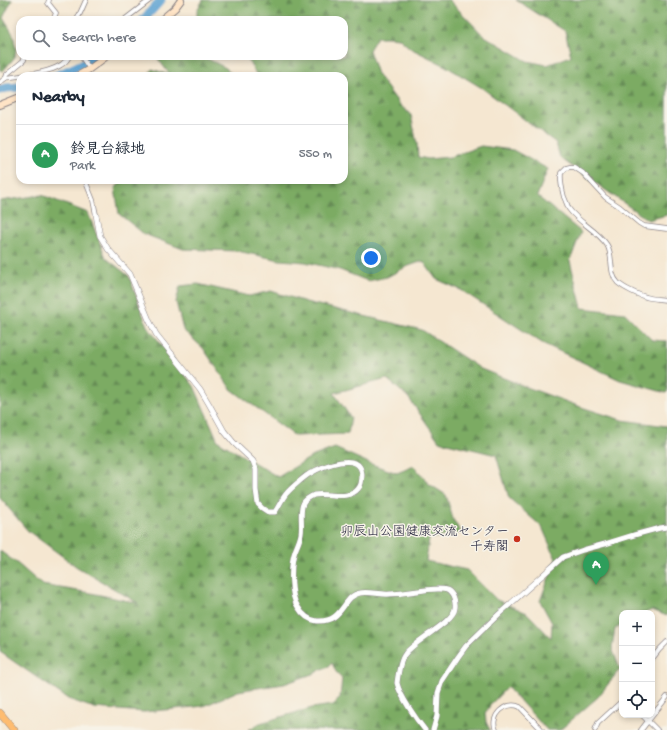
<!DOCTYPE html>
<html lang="en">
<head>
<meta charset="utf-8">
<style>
	:root { --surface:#fff; --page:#f6f6f7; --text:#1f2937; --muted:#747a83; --line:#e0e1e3; --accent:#c8321e }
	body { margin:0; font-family:"Gochi Hand","Klee One",sans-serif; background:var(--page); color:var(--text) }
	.controls { position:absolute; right:12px; bottom:12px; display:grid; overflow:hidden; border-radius:8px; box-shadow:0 2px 6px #0003 }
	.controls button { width:36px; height:36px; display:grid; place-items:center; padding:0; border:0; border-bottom:1px solid var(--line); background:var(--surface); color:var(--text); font:20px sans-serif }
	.you { position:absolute; left:371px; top:258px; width:14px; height:14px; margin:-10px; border:3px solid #fff; border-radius:50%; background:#1a73e8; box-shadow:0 0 0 6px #1a73e833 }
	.badge { display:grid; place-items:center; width:26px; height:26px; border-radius:50%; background:var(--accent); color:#fff; font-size:13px; font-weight:700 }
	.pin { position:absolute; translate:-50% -33px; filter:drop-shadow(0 1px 2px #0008) }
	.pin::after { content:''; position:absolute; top:21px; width:14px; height:12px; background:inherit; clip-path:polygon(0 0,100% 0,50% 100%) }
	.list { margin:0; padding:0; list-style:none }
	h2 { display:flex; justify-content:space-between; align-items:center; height:52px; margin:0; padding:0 16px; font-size:17px }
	h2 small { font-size:13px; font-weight:400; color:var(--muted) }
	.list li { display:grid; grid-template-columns:26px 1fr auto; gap:12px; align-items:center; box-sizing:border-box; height:60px; padding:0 16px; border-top:1px solid var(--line) }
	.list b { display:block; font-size:15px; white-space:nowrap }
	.list p { margin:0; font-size:13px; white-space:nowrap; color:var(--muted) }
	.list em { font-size:13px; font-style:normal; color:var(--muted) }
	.icon { flex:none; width:22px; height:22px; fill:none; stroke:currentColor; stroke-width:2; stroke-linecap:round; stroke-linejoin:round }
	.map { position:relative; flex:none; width:667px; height:730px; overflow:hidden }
	.search { position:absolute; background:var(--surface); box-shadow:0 2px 6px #0003; left:16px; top:16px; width:332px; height:44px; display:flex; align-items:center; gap:10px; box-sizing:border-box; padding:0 14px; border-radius:12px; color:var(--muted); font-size:15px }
	.panel { position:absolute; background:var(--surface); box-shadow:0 2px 6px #0003; left:16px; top:72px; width:332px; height:112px; border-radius:12px }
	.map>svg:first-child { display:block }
	.forest { fill:url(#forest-firs); stroke:#4f6650 }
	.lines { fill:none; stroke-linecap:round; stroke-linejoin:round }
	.river { stroke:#5da2d2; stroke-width:9 }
	.minor-casing { stroke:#8c8486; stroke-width:5.5 }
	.tertiary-casing { stroke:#8c8486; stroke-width:6 }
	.secondary-casing { stroke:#8c8486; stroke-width:8 }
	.trunk-casing { stroke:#8c8486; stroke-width:8 }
	.minor { stroke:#fff; stroke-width:4 }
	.tertiary { stroke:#fff; stroke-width:5 }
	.secondary { stroke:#ffe4c6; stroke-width:6 }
	.trunk { stroke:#febc70; stroke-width:7 }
	.poi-dot { fill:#c8321e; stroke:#f7f3e8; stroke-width:1.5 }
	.labels { text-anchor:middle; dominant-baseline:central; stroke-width:3; stroke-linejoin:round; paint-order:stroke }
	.poi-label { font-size:13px; fill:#22223b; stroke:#f7f3e8; text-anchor:end }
</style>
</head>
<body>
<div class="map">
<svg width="667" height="730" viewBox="0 0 667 730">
	<defs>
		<pattern id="forest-firs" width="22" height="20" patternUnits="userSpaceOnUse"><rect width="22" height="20" fill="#7cab64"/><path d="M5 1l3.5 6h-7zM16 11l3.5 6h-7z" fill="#658b54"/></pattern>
	</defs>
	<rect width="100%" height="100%" fill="#f7f3e8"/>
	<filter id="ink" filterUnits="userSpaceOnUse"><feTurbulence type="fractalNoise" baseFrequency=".025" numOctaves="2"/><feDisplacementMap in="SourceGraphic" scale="8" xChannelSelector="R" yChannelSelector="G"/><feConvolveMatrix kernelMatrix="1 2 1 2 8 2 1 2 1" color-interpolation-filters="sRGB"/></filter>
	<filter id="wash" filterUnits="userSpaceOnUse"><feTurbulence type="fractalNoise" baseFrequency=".012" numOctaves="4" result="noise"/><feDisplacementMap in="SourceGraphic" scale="16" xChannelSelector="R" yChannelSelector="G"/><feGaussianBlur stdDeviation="0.9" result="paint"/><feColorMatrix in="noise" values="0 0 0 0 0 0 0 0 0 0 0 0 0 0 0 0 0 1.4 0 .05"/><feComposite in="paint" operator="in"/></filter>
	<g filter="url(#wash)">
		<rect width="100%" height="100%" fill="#f5e7d1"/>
		<g class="forest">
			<polygon points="0,0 12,0 3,18 13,34 16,49 15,57 3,71 0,70"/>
			<polygon points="203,0 449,0 483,35 527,61 547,65 571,56 565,31 516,0 667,0 667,215 648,220 560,158 556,143 482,88 442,64 410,48 399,38 388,37 377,37 369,50 377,74 400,105 411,115 417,144 418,157 428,159 450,157 481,146 513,150 548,169 537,196 581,232 570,261 582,308 625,313 652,340 667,341 667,392 666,393 620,380 542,343 461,290 436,279 423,261 406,267 387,277 368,281 340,270 305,262 280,260 237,251 183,249 144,234 119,214 115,188 124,180 344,180 344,76 257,76 248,60 240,56 344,56 344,20 197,20 197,10"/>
			<polygon points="156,56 202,56 226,68 234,76 148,76 152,69 170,75"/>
			<polygon points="42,195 88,213 106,258 129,276 147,326 194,386 218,441 278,477 311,457 335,448 371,464 397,473 414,466 429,484 446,495 453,519 461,533 429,539 426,561 467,570 497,600 527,613 551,638 552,623 540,601 556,559 542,527 509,498 496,455 439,441 408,397 387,379 334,393 351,418 348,434 295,436 231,389 203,348 183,330 176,302 180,286 198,284 249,296 271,291 306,302 422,330 481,369 521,385 581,407 622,420 667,426 667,616 652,610 645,613 622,613 622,625 615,629 612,648 620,669 598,697 560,730 547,730 507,687 492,703 485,713 486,722 490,730 248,730 260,723 312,708 333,705 340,698 342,678 336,672 332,663 327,668 322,669 315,673 284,684 238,691 204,706 144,712 94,708 68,699 0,652 0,551 18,564 42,585 91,593 138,603 77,567 28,531 0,498 0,201"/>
		</g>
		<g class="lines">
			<g class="river">
				<polyline points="143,20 161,0"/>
				<path d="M55 76C69 70 84 65 95 56"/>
				<polyline points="0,90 6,88 20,87"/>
			</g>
		</g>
	</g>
	<g filter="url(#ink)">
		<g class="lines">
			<defs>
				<g id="minor">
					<polyline points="49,0 48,3 56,13 53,20"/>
					<polyline points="77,20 86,0"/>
					<polyline points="124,20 150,0"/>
					<polyline points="81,56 89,68 88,70"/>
					<polyline points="6,78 7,74 24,60 24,56"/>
					<path d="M0 83 3 80 6 78C22 75 63 73 69 56"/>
					<polyline points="85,180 93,200 96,215"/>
					<path d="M667 229 644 226 639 223 620 207 605 197 583 173 574 167H570L566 168 561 173C560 182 562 189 564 197 566 201 567 205 569 209 579 223 597 230 607 245 614 256 608 273 618 283 624 288 638 295 646 297 652 299 660 299 667 300"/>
					<polyline points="652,659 659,650 667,642"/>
					<polyline points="642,715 657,730"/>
					<path d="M496 730C489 716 506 700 520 707L542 730"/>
					<polyline points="595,730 598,723 622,701"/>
					<polyline points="641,730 667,697"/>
				</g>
				<g id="tertiary">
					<path d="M96 215 100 236 108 249 130 274 149 320 156 334 200 389 209 404 224 431 234 443 253 461 256 469V490L258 504 262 508 268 512H275C279 506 282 499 286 494 291 488 303 478 309 474 321 467 361 449 362 475 362 479 361 486 358 489 348 501 326 492 314 495 312 496 308 498 306 500 298 506 303 524 301 534 300 540 297 546 295 551 290 565 290 596 298 607 302 614 309 620 317 621 344 623 342 596 360 593 368 591 381 595 390 594 406 594 422 589 438 589 441 589 444 589 447 590 453 593 456 602 455 608 454 622 415 640 405 654 400 660 398 675 397 683 400 696 416 719 425 730"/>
					<polyline points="433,730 437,716 438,693 442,681 458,657 466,646 499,614 563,557 583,550 605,544 634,535 660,528 667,527"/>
				</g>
				<g id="secondary">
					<polyline points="161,20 175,8 181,0"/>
					<polyline points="77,76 88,70 107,56"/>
					<polyline points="0,105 20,97"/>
				</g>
				<polyline id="trunk" points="0,713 14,730"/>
			</defs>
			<use href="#minor" class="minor-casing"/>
			<use href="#tertiary" class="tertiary-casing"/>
			<use href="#secondary" class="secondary-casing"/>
			<use href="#trunk" class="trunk-casing"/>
			<use href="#minor" class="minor"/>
			<use href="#tertiary" class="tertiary"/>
			<use href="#secondary" class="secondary"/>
			<use href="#trunk" class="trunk"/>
		</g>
	</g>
	<circle class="poi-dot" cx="517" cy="539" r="4"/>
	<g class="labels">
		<g class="poi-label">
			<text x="509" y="532">卯辰山公園健康交流センター<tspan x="509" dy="15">千寿閣</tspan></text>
		</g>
	</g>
</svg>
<div class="controls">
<button>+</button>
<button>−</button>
<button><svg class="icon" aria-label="locate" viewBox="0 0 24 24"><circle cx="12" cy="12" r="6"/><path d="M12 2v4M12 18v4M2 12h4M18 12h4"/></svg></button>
</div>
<div class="you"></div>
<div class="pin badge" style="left:596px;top:585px;background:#2e9e5b">A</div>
<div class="search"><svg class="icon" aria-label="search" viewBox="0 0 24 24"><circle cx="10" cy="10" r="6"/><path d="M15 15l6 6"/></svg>Search here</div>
<section class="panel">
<h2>Nearby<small></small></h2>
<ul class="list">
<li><span class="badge" style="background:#2e9e5b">A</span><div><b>鈴見台緑地</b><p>Park</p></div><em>550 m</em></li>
</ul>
</section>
</div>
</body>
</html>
